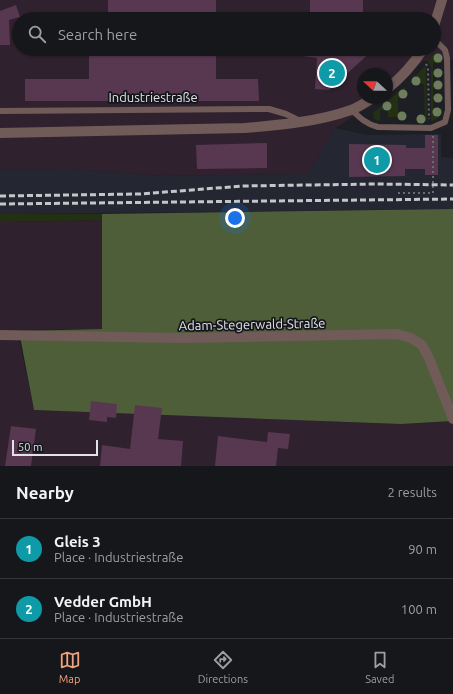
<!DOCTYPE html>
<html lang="en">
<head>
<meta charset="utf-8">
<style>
	:root { --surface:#16171b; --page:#1f2024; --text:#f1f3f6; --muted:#9e9fa3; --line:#35363a; --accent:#f2a17e }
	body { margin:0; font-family:Ubuntu,sans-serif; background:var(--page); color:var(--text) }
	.compass { position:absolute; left:357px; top:68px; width:36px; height:36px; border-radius:50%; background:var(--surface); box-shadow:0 1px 3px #0004; rotate:291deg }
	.scale { position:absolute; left:12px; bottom:10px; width:86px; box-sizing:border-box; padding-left:4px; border:2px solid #e2e3e6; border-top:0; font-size:11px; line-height:14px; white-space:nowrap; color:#e2e3e6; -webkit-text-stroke:3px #15161b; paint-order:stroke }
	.you { position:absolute; left:235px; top:218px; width:14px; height:14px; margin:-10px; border:3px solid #fff; border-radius:50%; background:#1a73e8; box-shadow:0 0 0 6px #1a73e833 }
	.badge { display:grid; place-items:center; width:26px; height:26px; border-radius:50%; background:var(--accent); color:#fff; font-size:13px; font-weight:700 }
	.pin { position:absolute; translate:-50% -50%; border:2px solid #fff; box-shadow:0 1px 4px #0006 }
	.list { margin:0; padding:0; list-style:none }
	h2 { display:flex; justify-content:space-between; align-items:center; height:52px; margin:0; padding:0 16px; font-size:17px }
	h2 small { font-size:13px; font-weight:400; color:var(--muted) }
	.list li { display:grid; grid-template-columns:26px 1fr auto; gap:12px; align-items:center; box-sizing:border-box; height:60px; padding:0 16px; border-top:1px solid var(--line) }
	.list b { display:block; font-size:15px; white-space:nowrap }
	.list p { margin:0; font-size:13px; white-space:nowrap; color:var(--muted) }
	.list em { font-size:13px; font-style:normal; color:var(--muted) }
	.icon { flex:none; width:22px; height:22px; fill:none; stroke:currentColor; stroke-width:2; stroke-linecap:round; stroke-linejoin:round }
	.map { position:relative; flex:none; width:453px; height:466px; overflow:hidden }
	.search { position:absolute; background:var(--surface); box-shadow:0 1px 3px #0004; left:12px; right:12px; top:12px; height:44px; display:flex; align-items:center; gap:10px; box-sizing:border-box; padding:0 14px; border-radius:22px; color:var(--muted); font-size:15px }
	.sheet { height:172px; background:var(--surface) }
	nav { display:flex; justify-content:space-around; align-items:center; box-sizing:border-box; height:56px; border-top:1px solid var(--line); background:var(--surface); font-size:11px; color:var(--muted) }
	nav a { display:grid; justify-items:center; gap:2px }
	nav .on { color:var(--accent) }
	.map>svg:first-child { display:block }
	.industrial { fill:#2f212e; fill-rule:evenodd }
	.built { fill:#242732 }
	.green { fill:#233011 }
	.forest { fill:#4e5e39 }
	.building { fill:#583851 }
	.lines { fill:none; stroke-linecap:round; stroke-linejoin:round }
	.path { stroke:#6a6b6f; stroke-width:2; stroke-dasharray:2 3; stroke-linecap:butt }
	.service { stroke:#705b58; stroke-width:6 }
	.minor { stroke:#705b58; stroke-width:10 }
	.tertiary { stroke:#705b58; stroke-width:10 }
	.rail { stroke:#c5c6c9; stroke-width:3; stroke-dasharray:6 3; stroke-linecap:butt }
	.tree { fill:#6e7d5d }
	.labels { text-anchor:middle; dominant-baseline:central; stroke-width:3.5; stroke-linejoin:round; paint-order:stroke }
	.street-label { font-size:13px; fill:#e2e3e6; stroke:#15161b }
</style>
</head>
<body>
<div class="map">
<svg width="453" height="466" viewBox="0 0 453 466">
	<rect width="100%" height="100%" fill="#1e1f24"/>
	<g class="industrial">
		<path d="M0 0H453V60L423 61 387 95V74H363V98H384L335 128 308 174 164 176 68 169 0 170ZM19 19H434V49H19Z"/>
		<polygon points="102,220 103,329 17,330 34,410 401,424 453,421 453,466 0,466 0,222"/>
	</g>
	<polygon class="built" points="335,128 367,135 441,134 441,157 453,158 453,209 0,214 0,170 68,169 164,176 308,174"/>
	<g class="green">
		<path d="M435 52C441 54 442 57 442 63H433V72H442V75H433V83L442 84V87H433V96H442V99H433V108H442C442 115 438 120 431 121V67L428 61Z"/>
		<polygon points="424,67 426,68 427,121 418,122 416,121 416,118 425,117 424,84 409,83"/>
		<polygon points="405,87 406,98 398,98 398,114 406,114 406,117 388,117 388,110 380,110 380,121 374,119 373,113"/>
		<polygon points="0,214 102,214 102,220 0,222"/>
	</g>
	<polygon class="forest" points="453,209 453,421 401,424 34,410 19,331 102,329 102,214"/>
	<g class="building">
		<rect x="108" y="0" width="108" height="19"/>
		<rect x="310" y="0" width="53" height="19"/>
		<polygon points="16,5 20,17 9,20 10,45 0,45 0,11"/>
		<polygon points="89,49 216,49 216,79 258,79 259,101 25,101 25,79 89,79"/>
		<polygon points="296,49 374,49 329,90 315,89 317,58 295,55"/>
		<polygon points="425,135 438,135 438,175 425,175 425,169 405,169 405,176 349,177 349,144 406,145 406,148 425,148"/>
		<polygon points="267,143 267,168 197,169 196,145"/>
		<polygon points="91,401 117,404 116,418 107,417 107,422 89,420"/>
		<polygon points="135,405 162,408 158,439 183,441 181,466 100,466 102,445 130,449"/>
		<polygon points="11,426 36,429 31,466 5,466"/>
		<polygon points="268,432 290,434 288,449 278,448 276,466 215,466 218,436 267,442"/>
	</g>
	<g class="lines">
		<g class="path">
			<polyline points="426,64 428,68 429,119"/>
			<polyline points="398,193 433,193 433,135"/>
		</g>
		<g class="service">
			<path d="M352 110C360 118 366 124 378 127L431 128 445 122 448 110 447 58 445 50 434 39"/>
			<polyline points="0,111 269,109 286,114 300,121"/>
		</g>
		<polyline class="minor" points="0,335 183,338 397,334 411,338 422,345 429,358 453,419"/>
		<g class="tertiary">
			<polyline points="434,26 442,0"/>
			<path d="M387 89C402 77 413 65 423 49"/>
			<path d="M0 133 244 128C280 125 317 122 351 110 359 107 366 102 373 98"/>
		</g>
		<g class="rail">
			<polyline points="0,196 140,194 243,186 376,184 453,185"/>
			<polyline points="0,204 453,199"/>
		</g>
	</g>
	<g class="tree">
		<circle cx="438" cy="58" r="4.5"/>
		<circle cx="438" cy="73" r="4.5"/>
		<circle cx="416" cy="81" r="4.5"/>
		<circle cx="438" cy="85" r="4.5"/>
		<circle cx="403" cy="94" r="4.5"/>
		<circle cx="438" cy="98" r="4.5"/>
		<circle cx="387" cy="106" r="4.5"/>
		<circle cx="437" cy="112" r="4.5"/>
		<circle cx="402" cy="116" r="4.5"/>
		<circle cx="421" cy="119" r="4.5"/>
	</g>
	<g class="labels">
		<g class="street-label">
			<text x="153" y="97">Industriestraße</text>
			<text transform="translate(252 324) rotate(-1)">Adam-Stegerwald-Straße</text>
		</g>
	</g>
</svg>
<svg class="compass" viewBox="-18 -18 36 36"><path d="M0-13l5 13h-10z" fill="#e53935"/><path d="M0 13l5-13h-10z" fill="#9e9fa3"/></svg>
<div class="scale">50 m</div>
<div class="you"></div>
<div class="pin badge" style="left:377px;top:160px;background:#0f9aa8">1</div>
<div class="pin badge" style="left:332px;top:73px;background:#0f9aa8">2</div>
<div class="search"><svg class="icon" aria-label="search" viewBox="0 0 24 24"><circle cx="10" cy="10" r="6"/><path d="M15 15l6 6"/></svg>Search here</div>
</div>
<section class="sheet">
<h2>Nearby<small>2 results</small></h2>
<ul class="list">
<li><span class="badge" style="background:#0f9aa8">1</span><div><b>Gleis 3</b><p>Place · Industriestraße</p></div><em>90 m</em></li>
<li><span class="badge" style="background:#0f9aa8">2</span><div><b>Vedder GmbH</b><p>Place · Industriestraße</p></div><em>100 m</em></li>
</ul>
</section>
<nav>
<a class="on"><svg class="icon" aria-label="map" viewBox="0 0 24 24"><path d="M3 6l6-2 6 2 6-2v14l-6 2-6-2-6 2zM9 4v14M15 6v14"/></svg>Map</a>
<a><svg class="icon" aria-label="directions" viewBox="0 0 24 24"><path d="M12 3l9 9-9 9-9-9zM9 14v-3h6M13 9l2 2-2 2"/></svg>Directions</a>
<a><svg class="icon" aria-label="saved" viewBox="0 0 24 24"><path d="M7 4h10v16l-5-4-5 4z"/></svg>Saved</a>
</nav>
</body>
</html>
